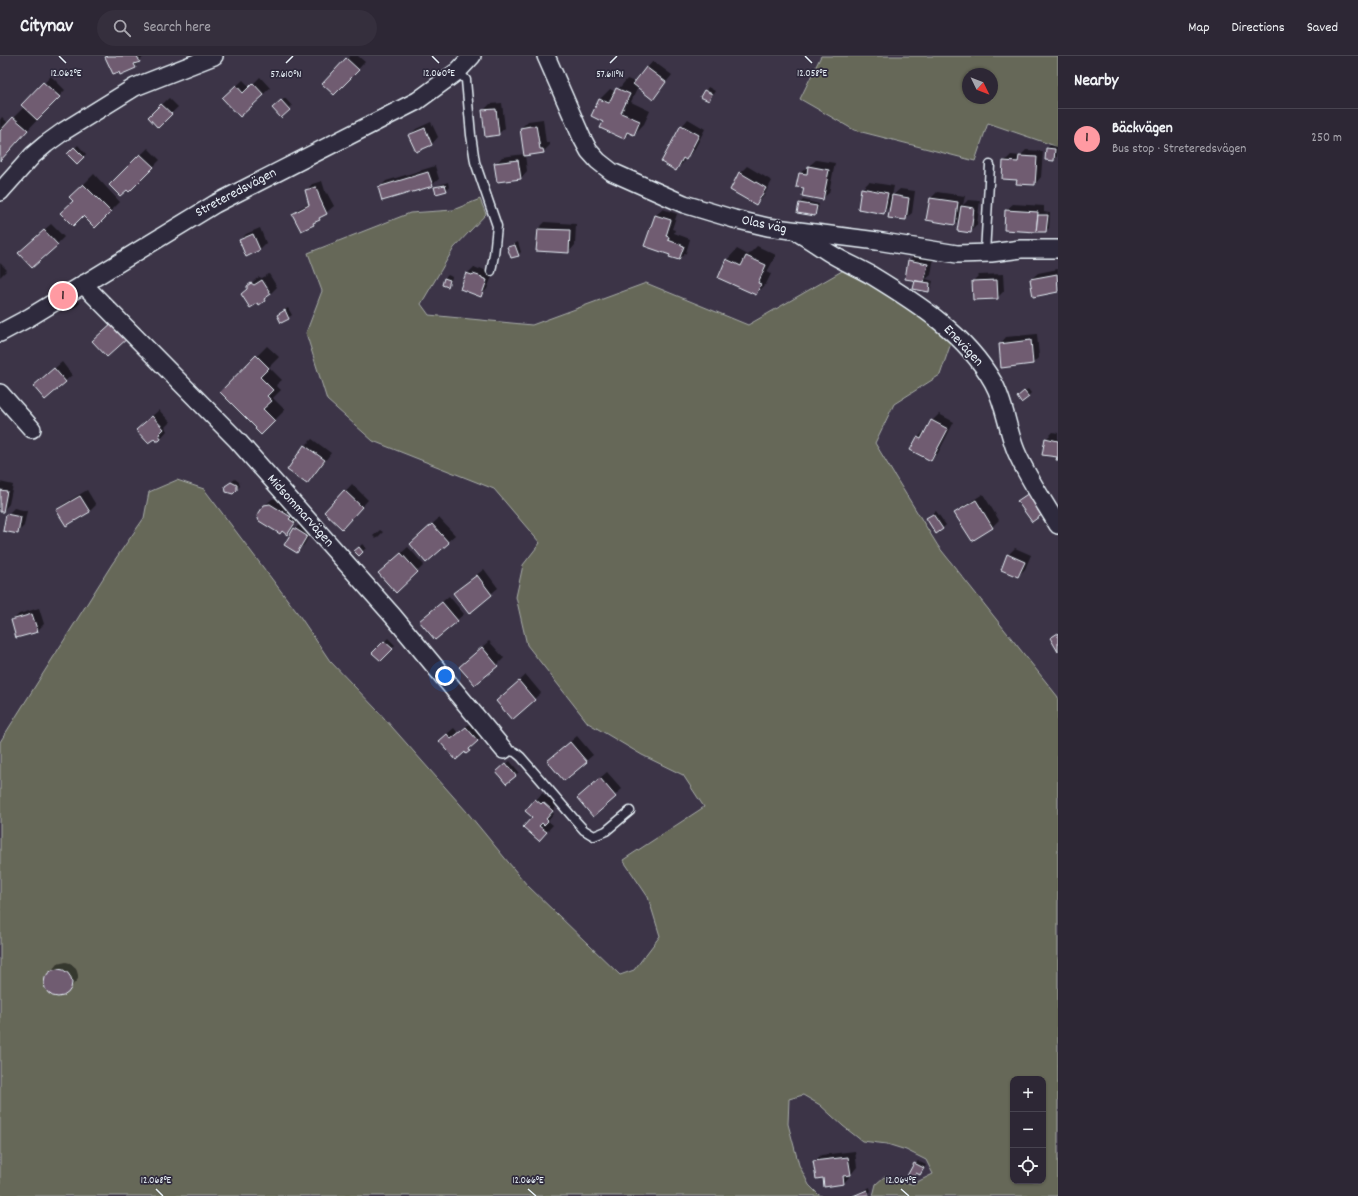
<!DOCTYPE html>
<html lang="en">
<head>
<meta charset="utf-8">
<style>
	:root { --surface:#2d2735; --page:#352f3d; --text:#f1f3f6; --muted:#a7a5ad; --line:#484450; --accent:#ff9aa2 }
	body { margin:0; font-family:Dekko,sans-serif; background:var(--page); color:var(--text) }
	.controls { position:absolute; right:12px; bottom:12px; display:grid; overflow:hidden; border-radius:8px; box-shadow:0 1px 3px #0004 }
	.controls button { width:36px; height:36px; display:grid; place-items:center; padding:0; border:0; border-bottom:1px solid var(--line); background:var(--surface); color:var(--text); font:20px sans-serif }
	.compass { position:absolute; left:962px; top:12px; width:36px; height:36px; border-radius:50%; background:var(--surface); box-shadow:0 1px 3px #0004; rotate:133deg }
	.you { position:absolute; left:445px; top:620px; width:14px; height:14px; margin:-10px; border:3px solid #fff; border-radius:50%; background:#1a73e8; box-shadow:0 0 0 6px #1a73e833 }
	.badge { display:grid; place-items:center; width:26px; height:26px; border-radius:50%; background:var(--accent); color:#111; font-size:13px; font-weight:700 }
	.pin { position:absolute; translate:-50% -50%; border:2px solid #fff; box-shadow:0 1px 4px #0006 }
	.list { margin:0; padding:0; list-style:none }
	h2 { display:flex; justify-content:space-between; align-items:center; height:52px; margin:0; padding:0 16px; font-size:17px }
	h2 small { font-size:13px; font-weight:400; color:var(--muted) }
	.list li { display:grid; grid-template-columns:26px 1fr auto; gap:12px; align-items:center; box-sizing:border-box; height:60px; padding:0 16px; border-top:1px solid var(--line) }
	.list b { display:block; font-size:15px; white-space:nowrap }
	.list p { margin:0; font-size:13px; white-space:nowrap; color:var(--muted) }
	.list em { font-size:13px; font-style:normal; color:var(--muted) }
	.icon { flex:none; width:22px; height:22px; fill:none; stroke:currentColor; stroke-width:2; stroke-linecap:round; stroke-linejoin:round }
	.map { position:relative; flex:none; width:1058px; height:1140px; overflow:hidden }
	header { display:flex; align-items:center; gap:24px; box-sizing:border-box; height:56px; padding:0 20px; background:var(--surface); border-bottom:1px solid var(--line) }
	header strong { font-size:19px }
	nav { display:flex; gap:22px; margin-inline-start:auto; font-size:14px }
	.search { width:280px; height:36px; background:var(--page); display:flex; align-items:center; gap:10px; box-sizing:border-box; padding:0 14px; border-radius:22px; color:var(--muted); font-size:15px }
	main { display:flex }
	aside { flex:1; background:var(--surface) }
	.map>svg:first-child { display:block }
	.green { fill:#666758; stroke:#a7aca8; fill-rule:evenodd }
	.shadow { fill:#0007 }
	.building { fill:#705b71; stroke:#e8f1f8 }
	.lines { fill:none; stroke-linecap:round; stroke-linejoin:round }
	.lane-casing { stroke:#e8f1f8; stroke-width:11 }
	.street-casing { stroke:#e8f1f8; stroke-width:20 }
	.lane { stroke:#2f2a3d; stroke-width:8 }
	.street { stroke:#2f2a3d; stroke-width:17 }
	.ticks { fill:none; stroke:#e8f1f8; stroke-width:1.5 }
	.labels { text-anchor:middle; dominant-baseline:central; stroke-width:3.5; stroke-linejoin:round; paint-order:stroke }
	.street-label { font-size:14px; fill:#e8f1f8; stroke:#2f2a3d }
	.ticks-label { font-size:10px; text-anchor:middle; fill:#e8f1f8; stroke:#2f2a3d; stroke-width:3.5; stroke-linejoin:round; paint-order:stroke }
</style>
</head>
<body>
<header>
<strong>Citynav</strong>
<div class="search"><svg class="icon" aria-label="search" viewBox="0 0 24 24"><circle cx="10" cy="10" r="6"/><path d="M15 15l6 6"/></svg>Search here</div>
<nav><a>Map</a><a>Directions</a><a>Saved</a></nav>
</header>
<main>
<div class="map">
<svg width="1058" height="1140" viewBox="0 0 1058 1140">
	<rect width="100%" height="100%" fill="#3c3447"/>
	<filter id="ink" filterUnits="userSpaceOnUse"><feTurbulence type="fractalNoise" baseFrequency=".025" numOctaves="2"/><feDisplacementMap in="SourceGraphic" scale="8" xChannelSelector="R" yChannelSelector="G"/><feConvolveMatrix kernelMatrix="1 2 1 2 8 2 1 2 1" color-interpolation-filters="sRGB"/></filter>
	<g filter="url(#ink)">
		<g class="green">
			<path d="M821 0H1058V91L988 67 975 105 854 74 800 43ZM968 18H992V42H968Z"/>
			<path d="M480 143 486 158 454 192 421 248 429 259 532 269 646 227 748 269 849 211 913 255 952 284 940 319 894 348 875 387 896 422 938 490 1058 641V1140H873L876 1128 884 1121 894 1125 913 1128 933 1118 926 1104 906 1094 887 1088 862 1085 843 1070 820 1049 803 1039 789 1043 788 1068 799 1109 809 1129 819 1139 822 1140H0V686L112 508 144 462 149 436 177 424 204 433 299 559 330 605 377 654 467 756 527 829 620 919 634 914 660 880 648 841 623 804 704 751 683 719 642 699 588 667 527 589 516 541 523 509 540 487 494 433 373 385 327 344 306 277 322 235 308 197 410 157 453 154ZM1013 1023H1043V1125H1013Z"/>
		</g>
		<g class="shadow">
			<polygon points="108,0 144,0 135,11"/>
			<polygon points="350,0 358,0 365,6 334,38 323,28"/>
			<polygon points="653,5 672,19 653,42 638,31 631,46 650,55 644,68 634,78 630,76 624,82 604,65 592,60 600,43 610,33 616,36 627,23 635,26"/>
			<polygon points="51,20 65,34 0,104 0,64 2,61 8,67 24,51 23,49"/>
			<polygon points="260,21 270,32 240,60 230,36 243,24 250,31"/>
			<polygon points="708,31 715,35 709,44 702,40"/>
			<polygon points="169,42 178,51 158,70 149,61"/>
			<polygon points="285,42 292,50 289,53 274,52"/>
			<polygon points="502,47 505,72 498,78 483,55 490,48"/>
			<polygon points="543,63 546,87 550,87 550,89 543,96 525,99 527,115 521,122 496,108 502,101 525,98 521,72 528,65"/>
			<polygon points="688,63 705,73 693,96 685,102 683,107 676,113 682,70"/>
			<polygon points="431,66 438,81 432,88 416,94 410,79 416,73"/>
			<polygon points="78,89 86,98 77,107 69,98"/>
			<polygon points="1050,89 1058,90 1057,101 1054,104 1047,92"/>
			<polygon points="148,92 160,104 129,135 127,133 110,129"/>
			<polygon points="1026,94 1043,95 1041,121 1035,128 1018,124 1004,106 1011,99 1020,100"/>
			<polygon points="816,104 835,107 829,137 822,143 805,131 798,130 800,117"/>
			<polygon points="435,110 439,123 432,129 379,132 386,125"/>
			<polygon points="747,110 772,125 763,141 756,148 740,117"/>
			<polygon points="94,118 120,146 95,171 71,141"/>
			<polygon points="322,125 326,138 327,137 334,150 313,168 293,158 300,152 310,147 306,135 312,128"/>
			<polygon points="448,126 449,131 446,135 436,132 439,129"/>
			<polygon points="869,126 894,130 892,140 900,133 915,135 912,157 905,163 891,149 884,156 862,133"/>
			<polygon points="937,136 965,140 963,149 968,144 980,145 977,169 970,176 960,162 955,168 931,142"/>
			<polygon points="803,144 819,148 817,156 814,159 798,156 800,147"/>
			<polygon points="1013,148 1044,150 1044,156 1050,157 1049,172 1046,175 1005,173 1006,154"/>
			<polygon points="663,153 677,158 672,173 675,174 674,177 690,183 686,197 679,203 671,200 656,159"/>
			<polygon points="545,166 576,168 575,189 569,196 538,173"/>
			<polygon points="51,168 64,181 57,188 26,190"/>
			<polygon points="260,172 266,187 259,194 240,185 246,178"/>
			<polygon points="518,186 521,196 518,199 509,192 512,189"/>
			<polygon points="757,190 776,199 767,216 771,218 766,228 756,238 727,204 737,193 748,199"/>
			<polygon points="915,198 934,201 931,219 926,223 933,225 931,232 928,235 916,225 917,224 909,205"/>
			<polygon points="0,207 7,214 0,221"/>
			<polygon points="474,211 479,213 480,212 493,218 487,233 480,240 467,218"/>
			<polygon points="1058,213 1058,235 1034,240 1031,223 1038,217"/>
			<polygon points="269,218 277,231 264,244 242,238 255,224 259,221 262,222"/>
			<polygon points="1003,218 1004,235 997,242 973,225 979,219"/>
			<polygon points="448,219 452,221 450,227 447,230 445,222"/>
			<polygon points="79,245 80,247 77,250 71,253 70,251 73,248"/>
			<polygon points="288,252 292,259 282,266 278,259"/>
			<polygon points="1037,278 1039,301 1033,307 1000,288 1006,281"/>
			<polygon points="267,290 279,301 269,311 282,324 276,329 281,334 273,342 285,354 261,378 258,372 221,336"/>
			<polygon points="62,306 72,319 45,343 41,324"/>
			<polygon points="1028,333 1031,337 1028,340 1021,338"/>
			<polygon points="159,354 170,366 165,371 167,375 159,384 144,367"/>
			<polygon points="939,358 954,366 938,397 931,404 918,382 924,375 926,376 932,365"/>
			<polygon points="1053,376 1058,377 1058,403 1058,401 1046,383"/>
			<polygon points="312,383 331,397 314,420 307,427 305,390"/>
			<polygon points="235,423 239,426 240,430 233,437 230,427"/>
			<polygon points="0,426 13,429 9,448 3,455 0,454"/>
			<polygon points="352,428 368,444 349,465 326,456"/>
			<polygon points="87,434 96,449 89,456 57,454 64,448"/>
			<polygon points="983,438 999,464 992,471 972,484 956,457 962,451"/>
			<polygon points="277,442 301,460 294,471 287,478 265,449 272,443"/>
			<polygon points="14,452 27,455 24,470 17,477 7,459"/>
			<polygon points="936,455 946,469 943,472 927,462"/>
			<polygon points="439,462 455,479 426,505 417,482"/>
			<polygon points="302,466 313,473 304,489 297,495 295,473"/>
			<polygon points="380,474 383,476 376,483 373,480"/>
			<polygon points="362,488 366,492 359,499 356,495"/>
			<polygon points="408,491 424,509 417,516 386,511"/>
			<polygon points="1015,492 1031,499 1025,513 1018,520 1008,499"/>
			<polygon points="484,513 498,532 469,556 454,537"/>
			<polygon points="449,540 464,558 435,583 427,559"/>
			<polygon points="39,552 44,568 37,575 12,565 19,558"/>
			<polygon points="388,582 395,589 380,604 373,597"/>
			<polygon points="489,585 504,602 497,609 467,604"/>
			<polygon points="526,619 541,637 534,643 504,639"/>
			<polygon points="473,665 484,678 469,694 465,695 456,703 447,678 454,672 458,677"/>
			<polygon points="577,680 593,699 586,705 555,699"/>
			<polygon points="510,705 519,716 506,727 500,713"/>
			<polygon points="607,716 622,733 593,759 585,735"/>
			<polygon points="542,737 548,742 551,740 559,747 552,756 554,758 548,765 553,769 539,784 533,761 536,744"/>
			<polygon points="66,906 70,907 76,912 78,919 78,923 66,937 63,939 55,940 47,935 45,931 45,923 57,908"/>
			<polygon points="855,1095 857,1111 844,1127 824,1121 814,1106 821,1099"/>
			<polygon points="918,1105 926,1109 923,1115 920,1118 917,1116 913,1122 915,1108"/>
			<polygon points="870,1131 871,1135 868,1138 864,1140 852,1140"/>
		</g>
		<g class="building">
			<polygon points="108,0 137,0 140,6 134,8 136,12 120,19 119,16 113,18 105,1"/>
			<polygon points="346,2 359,14 334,39 322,28"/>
			<polygon points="646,11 666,26 653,44 633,28"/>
			<polygon points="43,26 60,41 37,64 21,49"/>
			<polygon points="253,27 264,39 240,61 222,42 236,29 243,37"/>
			<polygon points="616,32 630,38 621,57 640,65 634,79 627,76 624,83 600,72 603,66 591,60 599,43 609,47"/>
			<polygon points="704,34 712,38 709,45 700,41"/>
			<polygon points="281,44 290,54 281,62 272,52"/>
			<polygon points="161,48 172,58 158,72 148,61"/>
			<polygon points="496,53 499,79 485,81 482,54"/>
			<polygon points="13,61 28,74 0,105 0,75"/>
			<polygon points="536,69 540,93 543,93 544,97 524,100 520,72"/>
			<polygon points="681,69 699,79 686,104 683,102 676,115 661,106"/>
			<polygon points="425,72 432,89 416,96 408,79"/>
			<polygon points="74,91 84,101 77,108 67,98"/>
			<polygon points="1046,92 1055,93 1054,105 1045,104"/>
			<polygon points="140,98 154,111 129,136 127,134 120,140 109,129"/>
			<polygon points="1019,100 1037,101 1035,129 1016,128 1017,124 1002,123 1003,105 1018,106"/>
			<polygon points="518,104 521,123 497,126 494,107"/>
			<polygon points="808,110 829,114 823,144 802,140 804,132 796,131 799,117 807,118"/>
			<polygon points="428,116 433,130 382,145 378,131"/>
			<polygon points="739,116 766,132 756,149 730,134"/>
			<polygon points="83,128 111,156 95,172 83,160 73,170 60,157 73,145 69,141"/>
			<polygon points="445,129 447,135 436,138 434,131"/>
			<polygon points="316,131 320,143 327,158 319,162 320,164 313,167 314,169 301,175 292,158 309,149 305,134"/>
			<polygon points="861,132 888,137 884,158 858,153"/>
			<polygon points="892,139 909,142 906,164 888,162"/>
			<polygon points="930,142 958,146 955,169 926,164"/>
			<polygon points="799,147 817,150 815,160 797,157"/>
			<polygon points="961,150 974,152 971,177 957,175"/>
			<polygon points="1005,154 1038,156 1036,176 1004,174"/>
			<polygon points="655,159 671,164 666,180 669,181 668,184 684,190 679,204 669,201 670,199 644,190"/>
			<polygon points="1038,159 1048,159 1046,176 1036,176"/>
			<polygon points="538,173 570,174 569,197 536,195"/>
			<polygon points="44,174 58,189 32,212 18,197"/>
			<polygon points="253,178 260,194 246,201 239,184"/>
			<polygon points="515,189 519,200 511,202 507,191"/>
			<polygon points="746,200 766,209 758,227 761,228 756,239 718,222 726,203 741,210"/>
			<polygon points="908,204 928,208 924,226 905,223"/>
			<polygon points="466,217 472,219 473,218 482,221 482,222 487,224 481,241 460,233"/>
			<polygon points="1057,218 1058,236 1033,241 1030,223"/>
			<polygon points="444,222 450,224 448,231 442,229"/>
			<polygon points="262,224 271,238 264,243 265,245 259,249 258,247 250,252 241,238 247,233 247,230 251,227 254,229"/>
			<polygon points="997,224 998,243 973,244 972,225"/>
			<polygon points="915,225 930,227 929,236 913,233"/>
			<polygon points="285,254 289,263 281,267 277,259"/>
			<polygon points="114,265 129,281 107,301 92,285"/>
			<polygon points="1031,284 1033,308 1001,312 999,288"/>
			<polygon points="256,299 269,312 260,321 273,334 267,340 272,345 263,353 275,365 261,379 255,373 256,372 220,336"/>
			<polygon points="54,312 66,326 45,344 33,330"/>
			<polygon points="1024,335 1029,341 1021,347 1017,341"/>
			<polygon points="152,360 164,373 159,378 161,383 159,385 156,385 154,383 148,387 136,374"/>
			<polygon points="931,364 948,373 931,405 910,394 917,381 921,383"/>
			<polygon points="1045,382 1058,385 1058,404 1056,404 1057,401 1042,399"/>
			<polygon points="304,389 325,404 307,428 287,414"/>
			<polygon points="231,426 237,429 237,434 233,438 226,436 225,430"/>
			<polygon points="0,434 7,435 3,456 0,456"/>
			<polygon points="344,434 362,451 342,473 324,456"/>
			<polygon points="1029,437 1043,458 1032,466 1017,445"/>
			<polygon points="80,440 90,456 66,470 56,454"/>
			<polygon points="976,444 993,472 972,485 954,457"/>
			<polygon points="270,448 291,461 289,463 295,467 287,479 282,475 280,478 259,465 257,460 264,449"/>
			<polygon points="6,458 21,461 18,478 3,475"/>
			<polygon points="933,458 943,473 936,478 926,462"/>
			<polygon points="432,468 449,487 426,507 410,488"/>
			<polygon points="294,472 307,480 297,497 284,489"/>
			<polygon points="359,491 363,496 359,500 354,495"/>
			<polygon points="401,497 418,516 396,537 378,517"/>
			<polygon points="1007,498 1025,506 1018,521 1001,514"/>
			<polygon points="477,519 492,539 469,558 453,537"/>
			<polygon points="442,546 458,565 435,584 419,565"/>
			<polygon points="32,558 38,576 16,582 11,564"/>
			<polygon points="1058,577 1058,596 1050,582"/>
			<polygon points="384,585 393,593 381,605 372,597"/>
			<polygon points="482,591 498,610 475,629 459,611"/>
			<polygon points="519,625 535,644 512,664 496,645"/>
			<polygon points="466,671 478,685 469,693 470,695 466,698 465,696 456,704 439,685 447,678 451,683"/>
			<polygon points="570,686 587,706 564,725 547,705"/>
			<polygon points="506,707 516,720 506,728 496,716"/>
			<polygon points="600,722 616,741 593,761 577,742"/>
			<polygon points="535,743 541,748 543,746 553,755 546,763 548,765 544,769 542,767 539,770 547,776 539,785 523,771 532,761 525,755"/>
			<circle cx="58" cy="927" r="14"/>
			<polygon points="848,1101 851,1119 843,1120 844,1128 824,1131 823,1122 816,1123 813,1105"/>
			<polygon points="914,1107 924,1112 920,1119 916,1117 913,1123 907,1120"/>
			<polygon points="867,1134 869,1139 853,1140"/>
		</g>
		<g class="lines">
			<defs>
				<g id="lane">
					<polyline points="458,15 466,24 471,79 475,106 497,170 494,199 491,215"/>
					<polyline points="985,197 990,109"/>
					<polyline points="504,694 515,696 521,701 576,765 584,774 594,780 606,775 630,755"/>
				</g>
				<g id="street">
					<polyline points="546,0 582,82 589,95 598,105 612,116 684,148 734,163 768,171 877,185 957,198 991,197 1021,193 1058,193"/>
					<polyline points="0,136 33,99 46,88 64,75 135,31 214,0"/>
					<path d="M800 178C810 184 819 190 828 196 842 205 857 211 871 219 917 247 966 278 993 326 1005 347 1007 373 1016 395 1026 419 1044 446 1058 469"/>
					<polyline points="83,228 237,384 393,560 504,694"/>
					<polyline points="0,277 30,261 215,148 417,45 458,15 472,0"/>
					<polyline points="0,337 32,373"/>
				</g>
			</defs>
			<use href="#lane" class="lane-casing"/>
			<use href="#street" class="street-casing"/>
			<use href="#lane" class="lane"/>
			<use href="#street" class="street"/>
		</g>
	</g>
	<path class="ticks" d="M59 0 66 7M432 0 439 7M805 0 812 7M286 7 293 0M610 7 617 0M156 1133 163 1140M528 1133 536 1140M901 1133 909 1140"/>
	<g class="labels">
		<g class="street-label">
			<text transform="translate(236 137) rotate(-28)">Streteredsvägen</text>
			<text transform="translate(764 169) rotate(12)">Olas väg</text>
			<text transform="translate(963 290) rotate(47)">Enevägen</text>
			<text transform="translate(300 455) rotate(48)">Midsommarvägen</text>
		</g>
	</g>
	<g class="ticks-label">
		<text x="66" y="20">12.062°E</text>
		<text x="439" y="20">12.060°E</text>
		<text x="812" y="20">12.058°E</text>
		<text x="286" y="21">57.610°N</text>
		<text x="610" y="21">57.611°N</text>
		<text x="156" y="1127">12.068°E</text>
		<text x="528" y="1127">12.066°E</text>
		<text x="901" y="1127">12.064°E</text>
	</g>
</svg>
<div class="controls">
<button>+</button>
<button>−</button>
<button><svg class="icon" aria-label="locate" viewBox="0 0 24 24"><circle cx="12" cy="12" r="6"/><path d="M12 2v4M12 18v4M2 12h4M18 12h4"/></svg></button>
</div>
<svg class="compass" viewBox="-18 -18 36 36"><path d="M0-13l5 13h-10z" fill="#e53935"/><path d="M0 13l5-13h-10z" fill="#a7a5ad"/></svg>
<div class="you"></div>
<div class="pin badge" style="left:63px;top:240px">1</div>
</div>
<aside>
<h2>Nearby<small></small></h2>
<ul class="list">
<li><span class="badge">1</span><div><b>Bäckvägen</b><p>Bus stop · Streteredsvägen</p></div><em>250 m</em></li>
</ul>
</aside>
</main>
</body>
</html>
